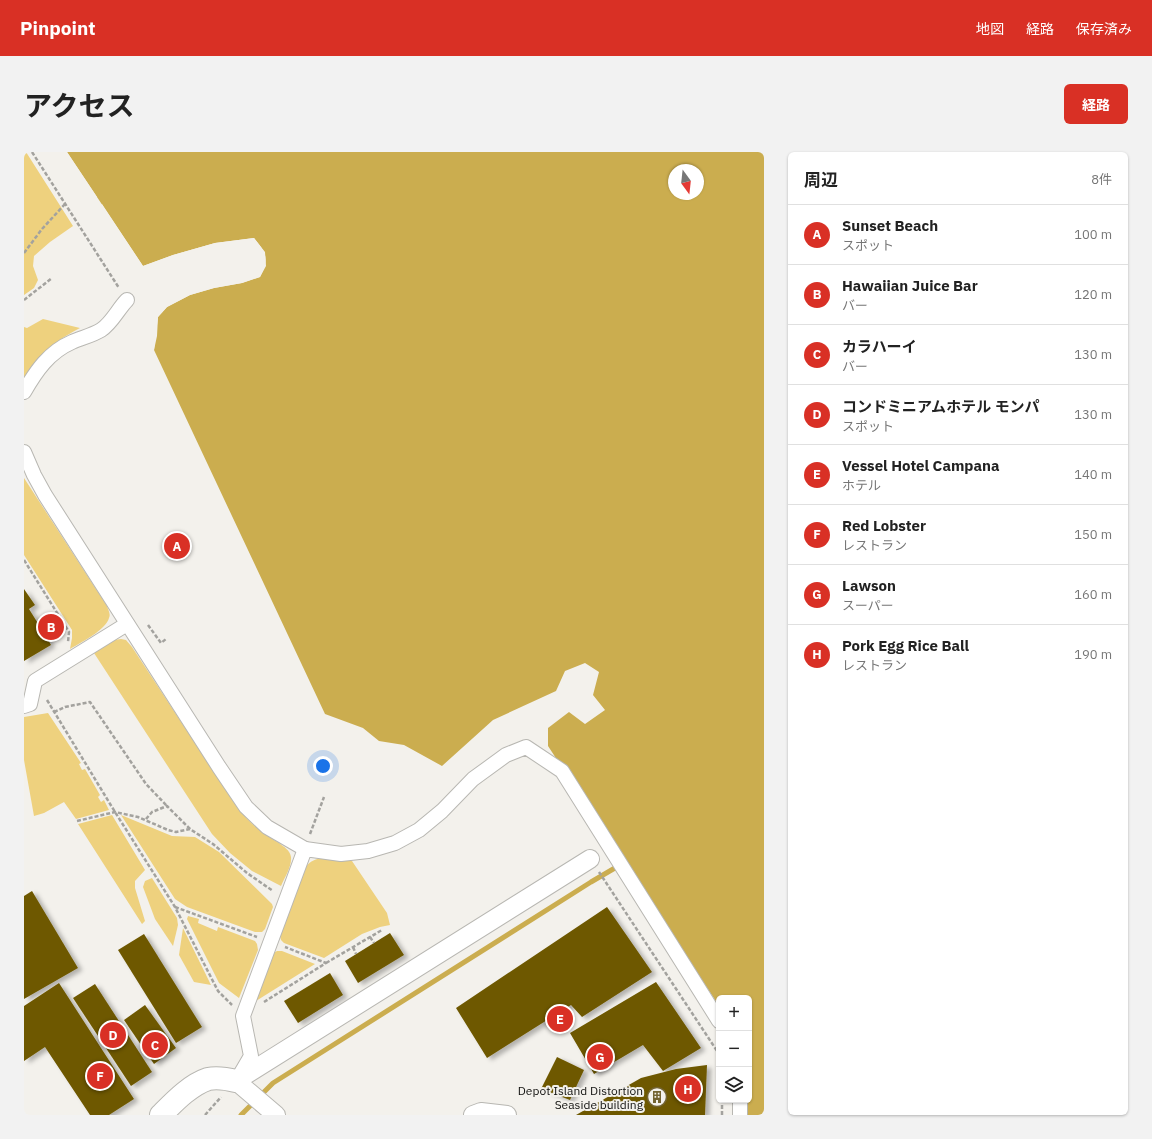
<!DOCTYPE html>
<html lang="ja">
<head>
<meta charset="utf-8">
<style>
	:root { --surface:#fff; --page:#f2f2f2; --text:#222; --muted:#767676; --line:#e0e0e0; --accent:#d93025 }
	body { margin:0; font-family:"IBM Plex Sans","Noto Sans JP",sans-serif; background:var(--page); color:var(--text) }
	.controls { position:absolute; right:12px; bottom:12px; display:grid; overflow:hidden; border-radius:6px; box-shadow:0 1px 3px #0004 }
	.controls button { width:36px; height:36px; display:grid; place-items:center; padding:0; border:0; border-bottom:1px solid var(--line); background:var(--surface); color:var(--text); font:20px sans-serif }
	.compass { position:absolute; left:644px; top:12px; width:36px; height:36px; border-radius:50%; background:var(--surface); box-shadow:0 1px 3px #0004; rotate:165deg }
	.you { position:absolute; left:299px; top:614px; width:14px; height:14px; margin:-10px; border:3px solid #fff; border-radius:50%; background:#1a73e8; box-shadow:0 0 0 6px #1a73e833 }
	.badge { display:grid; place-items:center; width:26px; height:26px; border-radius:50%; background:var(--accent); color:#fff; font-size:13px; font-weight:700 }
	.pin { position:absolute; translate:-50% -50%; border:2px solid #fff; box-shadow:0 1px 4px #0006 }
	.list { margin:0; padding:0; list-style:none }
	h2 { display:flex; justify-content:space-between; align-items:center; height:52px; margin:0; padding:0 16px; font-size:17px }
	h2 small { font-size:13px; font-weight:400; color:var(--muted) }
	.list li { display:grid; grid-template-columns:26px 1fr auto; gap:12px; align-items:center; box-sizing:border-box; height:60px; padding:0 16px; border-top:1px solid var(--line) }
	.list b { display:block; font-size:15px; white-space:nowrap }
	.list p { margin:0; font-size:13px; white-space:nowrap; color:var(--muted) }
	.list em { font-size:13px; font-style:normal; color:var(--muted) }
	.icon { flex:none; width:22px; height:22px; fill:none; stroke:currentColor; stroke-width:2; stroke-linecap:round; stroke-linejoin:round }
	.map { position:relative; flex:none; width:740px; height:963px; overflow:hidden; border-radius:6px }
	header { display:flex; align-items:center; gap:24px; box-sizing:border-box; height:56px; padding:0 20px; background:var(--accent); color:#fff }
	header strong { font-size:19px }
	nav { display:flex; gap:22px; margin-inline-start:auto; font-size:14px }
	.intro { display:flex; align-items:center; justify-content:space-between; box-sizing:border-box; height:96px; padding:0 24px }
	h1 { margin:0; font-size:28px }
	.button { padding:10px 18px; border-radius:6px; background:var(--accent); color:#fff; font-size:14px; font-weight:700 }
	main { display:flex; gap:24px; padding:0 24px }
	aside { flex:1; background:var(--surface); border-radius:6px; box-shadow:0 1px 3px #0004 }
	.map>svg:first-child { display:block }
	.green { fill:#eed17e }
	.water { fill:#cbad4f; fill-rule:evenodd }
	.pier { fill:#f3f1ec }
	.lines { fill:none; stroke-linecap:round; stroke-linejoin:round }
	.stream { stroke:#cbad4f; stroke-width:5 }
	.building { fill:#6e5805; filter:url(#shadow) }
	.pedestrian-casing { stroke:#b8b7b2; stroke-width:16 }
	.minor-casing { stroke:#b8b7b2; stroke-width:20 }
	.tertiary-casing { stroke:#b8b7b2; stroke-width:24 }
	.path { stroke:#a3a29e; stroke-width:2.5; stroke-dasharray:4 2; stroke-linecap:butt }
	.pedestrian { stroke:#fff; stroke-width:14 }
	.minor { stroke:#fff; stroke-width:18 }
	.tertiary { stroke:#fff; stroke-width:22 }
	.labels { text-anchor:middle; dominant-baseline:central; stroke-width:4; stroke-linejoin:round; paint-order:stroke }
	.poi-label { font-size:12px; fill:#10100e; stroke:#f3f1ec; text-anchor:end }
</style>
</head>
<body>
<header>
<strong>Pinpoint</strong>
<nav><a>地図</a><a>経路</a><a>保存済み</a></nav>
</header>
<div class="intro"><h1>アクセス</h1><a class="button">経路</a></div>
<main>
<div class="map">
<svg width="740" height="963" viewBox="0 0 740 963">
	<defs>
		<filter id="shadow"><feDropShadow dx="4.5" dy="2.5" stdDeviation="2" flood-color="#0004"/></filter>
	</defs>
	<rect width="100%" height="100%" fill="#f3f1ec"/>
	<g class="green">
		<polygon points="0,0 2,0 49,74 26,90 10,104 9,114 14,128 10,136 0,143"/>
		<path d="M19 167 56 176C41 184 26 193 15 206 9 212 5 220 0 227V175L3 176Z"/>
		<path d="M0 326 83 454C84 458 87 462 85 466 82 478 56 491 46 497L48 486V478L0 403Z"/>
		<path d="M97 487 102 488 108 495 213 655C226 671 237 681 255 691 260 695 266 698 267 705 268 714 261 725 257 734L228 719 206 701 188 682 70 501 90 488Z"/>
		<polygon points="24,561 57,611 55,612 58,618 61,617 76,643 74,645 77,650 80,648 85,658 52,667 40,650 20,661 10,664 0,608 0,565"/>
		<polygon points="88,663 121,718 111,729 111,736 121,769 118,772 54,672"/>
		<polygon points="97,663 148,684 171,685 195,700 248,752 249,755 241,777 238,780 231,780 163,755 151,747"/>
		<path d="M297 706 314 709H328L363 761 366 773 356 775 338 782 300 806 260 791 257 788 256 784 281 716C285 710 289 708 297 706Z"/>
		<polygon points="128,726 153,766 154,773 149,794 131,767 119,735 121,729"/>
		<polygon points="164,764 175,767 174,771 193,779 194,775 231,789 233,792 234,798 215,846 195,831 163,767"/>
		<polygon points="159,776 187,833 170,830 155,803"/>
		<polygon points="253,799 258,799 291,812 229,851 248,802"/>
	</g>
	<path class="water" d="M43 0H740V963H722V948H725V846H695V854L524 594V576L545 560 561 572 581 558 569 543 575 520 561 511 541 519 532 539 469 568 418 614 380 593 355 589 339 576 301 562 130 198 134 165 143 155 166 143 190 136 218 131 236 125C246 106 242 101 230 86L191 91 149 103 119 114ZM650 18H674V42H650Z"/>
	<g class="pier">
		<polygon points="41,0 43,0 73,45 72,47"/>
		<polygon points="78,52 119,114 149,103 191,91 230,86 241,100 242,114 236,125 218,131 190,136 166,143 143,155 134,165 133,184 130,198 128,198 132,164 142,154 165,141 189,134 217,129 235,123 240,114 239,100 229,88 191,93 149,105 119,116 76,53"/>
	</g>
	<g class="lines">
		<polyline class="stream" points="217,963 249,931 567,730 596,713"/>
	</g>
	<g class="building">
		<polygon points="0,437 11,453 5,457 15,473 28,466 36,479 23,486 27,493 0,509"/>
		<polygon points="8,739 54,816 0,847 0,744"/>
		<polygon points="583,755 628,820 558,865 547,853 463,906 432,856"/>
		<polygon points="366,781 380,803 334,831 321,809"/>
		<polygon points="120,782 178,875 152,891 94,798"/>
		<polygon points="306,821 319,843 274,871 260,849"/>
		<polygon points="632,830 677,896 639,919 619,893 570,922 546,881"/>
		<polygon points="35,831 110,947 85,963 66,963 21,895 0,909 0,854"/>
		<polygon points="71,832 128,920 107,934 49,846"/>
		<polygon points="121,853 152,896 130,912 100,868"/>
		<polygon points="533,905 560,918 546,948 517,937"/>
		<polygon points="683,913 681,963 552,963 617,926 652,917"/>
	</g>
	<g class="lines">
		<defs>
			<g id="pedestrian">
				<path d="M0 240C12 219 25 200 48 190 57 186 69 183 77 178 88 171 94 157 103 148"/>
				<polyline points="0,300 10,323 21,343 195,615 222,655 243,675 281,697"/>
				<polyline points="0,554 6,552 11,529 103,472"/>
				<polyline points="213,928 227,904 219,864 281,697 317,702 344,699 371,691 395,678 418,659 449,627 482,603 502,595 538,619 695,869"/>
				<polyline points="716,963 716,948"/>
			</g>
			<g id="minor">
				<polyline points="252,963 212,929 566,707"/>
				<polyline points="449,963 457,960 483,963"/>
			</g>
			<path id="tertiary" d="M137 963C150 950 166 933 184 927 193 925 204 927 212 929"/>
		</defs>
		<use href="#pedestrian" class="pedestrian-casing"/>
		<use href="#minor" class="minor-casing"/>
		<use href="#tertiary" class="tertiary-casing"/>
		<g class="path">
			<polyline points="8,0 95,136"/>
			<polyline points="0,101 18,77 41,52"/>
			<polyline points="0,148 28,126"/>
			<polyline points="0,408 45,480 44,490"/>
			<polyline points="124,473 137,491 142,487"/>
			<polyline points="23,548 91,660 151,755 194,839 208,853"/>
			<polyline points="30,560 41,555 66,550 122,632 143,654"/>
			<polyline points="122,667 128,660 143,654 166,677"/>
			<polyline points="53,669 91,660 114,665 144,678 152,680 166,677 189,692 223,721 249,739"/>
			<polyline points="286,682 300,645"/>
			<polyline points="575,720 695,902"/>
			<polyline points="151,755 233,785"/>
			<polyline points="346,785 350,791"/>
			<polyline points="329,795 332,802"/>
			<polyline points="302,811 358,778"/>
			<polyline points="240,850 302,811 261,795"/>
			<polyline points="181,963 197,945"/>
			<polyline points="698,963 698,948"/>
		</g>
		<use href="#pedestrian" class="pedestrian"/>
		<use href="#minor" class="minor"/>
		<use href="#tertiary" class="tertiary"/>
	</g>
	<defs>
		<symbol id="building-ring" viewBox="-11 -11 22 22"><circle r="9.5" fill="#f3f1ec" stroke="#736331" stroke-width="1.5"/><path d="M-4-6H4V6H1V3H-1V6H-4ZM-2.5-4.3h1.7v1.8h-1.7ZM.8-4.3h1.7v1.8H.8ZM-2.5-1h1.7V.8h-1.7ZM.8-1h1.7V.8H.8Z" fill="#736331"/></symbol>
	</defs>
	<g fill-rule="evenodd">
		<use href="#building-ring" x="622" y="934" width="22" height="22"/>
	</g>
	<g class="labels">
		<g class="poi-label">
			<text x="619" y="938">Depot Island Distortion<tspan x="619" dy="14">Seaside building</tspan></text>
		</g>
	</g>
</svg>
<div class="controls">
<button>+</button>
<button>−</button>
<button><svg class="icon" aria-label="layers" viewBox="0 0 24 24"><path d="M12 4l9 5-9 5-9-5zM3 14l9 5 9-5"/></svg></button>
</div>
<svg class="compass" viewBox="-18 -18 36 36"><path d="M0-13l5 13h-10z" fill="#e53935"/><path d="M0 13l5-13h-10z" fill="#767676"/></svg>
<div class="you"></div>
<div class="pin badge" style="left:153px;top:394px">A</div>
<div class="pin badge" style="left:27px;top:475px">B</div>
<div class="pin badge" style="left:131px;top:893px">C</div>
<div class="pin badge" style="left:89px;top:883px">D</div>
<div class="pin badge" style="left:536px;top:867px">E</div>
<div class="pin badge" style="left:76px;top:924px">F</div>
<div class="pin badge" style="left:576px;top:905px">G</div>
<div class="pin badge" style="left:664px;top:937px">H</div>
</div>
<aside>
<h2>周辺<small>8件</small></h2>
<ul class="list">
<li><span class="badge">A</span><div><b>Sunset Beach</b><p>スポット</p></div><em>100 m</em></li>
<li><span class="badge">B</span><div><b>Hawaiian Juice Bar</b><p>バー</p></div><em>120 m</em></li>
<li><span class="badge">C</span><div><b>カラハーイ</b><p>バー</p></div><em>130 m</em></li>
<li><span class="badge">D</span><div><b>コンドミニアムホテル モンパ</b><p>スポット</p></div><em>130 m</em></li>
<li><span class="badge">E</span><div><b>Vessel Hotel Campana</b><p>ホテル</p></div><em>140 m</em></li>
<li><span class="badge">F</span><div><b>Red Lobster</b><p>レストラン</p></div><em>150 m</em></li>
<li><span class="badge">G</span><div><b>Lawson</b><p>スーパー</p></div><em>160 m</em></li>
<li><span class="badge">H</span><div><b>Pork Egg Rice Ball</b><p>レストラン</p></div><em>190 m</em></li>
</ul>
</aside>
</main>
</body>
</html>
